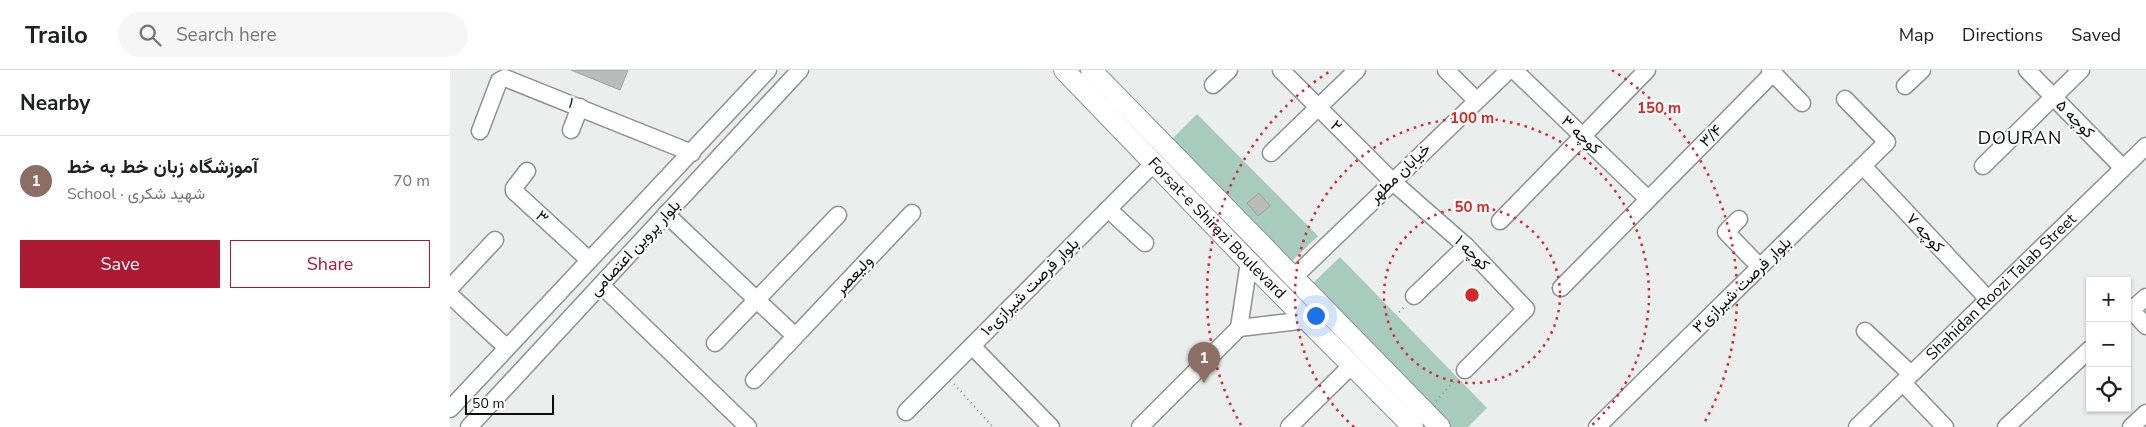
<!DOCTYPE html>
<html lang="en">
<head>
<meta charset="utf-8">
<style>
	:root { --surface:#fff; --page:#f6f6f6; --text:#202124; --muted:#757577; --line:#e0e0e0; --accent:#ad1832 }
	body { margin:0; font-family:"Nunito Sans",Vazirmatn,sans-serif; background:var(--page); color:var(--text) }
	.controls { position:absolute; right:15px; bottom:15px; display:grid; overflow:hidden; border-radius:0px; box-shadow:0 1px 4px #0004 }
	.controls button { width:45px; height:45px; display:grid; place-items:center; padding:0; border:0; border-bottom:1px solid var(--line); background:var(--surface); color:var(--text); font:25px sans-serif }
	.scale { position:absolute; left:15px; bottom:12px; width:89px; box-sizing:border-box; padding-left:5px; border:2px solid #0c0d0d; border-top:0; font-size:14px; line-height:18px; white-space:nowrap; color:#0c0d0d; -webkit-text-stroke:4px #f8fbfa; paint-order:stroke }
	.you { position:absolute; left:865px; top:245px; width:18px; height:18px; margin:-12px; border:4px solid #fff; border-radius:50%; background:#1a73e8; box-shadow:0 0 0 8px #1a73e833 }
	.badge { display:grid; place-items:center; width:32px; height:32px; border-radius:50%; background:var(--accent); color:#fff; font-size:16px; font-weight:700 }
	.pin { position:absolute; translate:-50% -41px; filter:drop-shadow(0 1px 2px #0008) }
	.pin::after { content:''; position:absolute; top:26px; width:18px; height:15px; background:inherit; clip-path:polygon(0 0,100% 0,50% 100%) }
	.list { margin:0; padding:0; list-style:none }
	h2 { display:flex; justify-content:space-between; align-items:center; height:65px; margin:0; padding:0 20px; font-size:21px }
	h2 small { font-size:16px; font-weight:400; color:var(--muted) }
	.list li { display:grid; grid-template-columns:32px 1fr auto; gap:15px; align-items:center; box-sizing:border-box; height:90px; padding:0 20px; border-top:1px solid var(--line) }
	.list b { display:block; font-size:19px; white-space:nowrap }
	.list p { margin:0; font-size:16px; white-space:nowrap; color:var(--muted) }
	.list em { font-size:16px; font-style:normal; color:var(--muted) }
	.actions { display:flex; gap:10px; padding:15px 20px }
	.actions a { flex:1; padding:11px 0; border:1px solid var(--accent); border-radius:0px; text-align:center; font-size:18px; color:var(--accent) }
	.actions .main { background:var(--accent); color:#fff }
	.icon { flex:none; width:28px; height:28px; fill:none; stroke:currentColor; stroke-width:2; stroke-linecap:round; stroke-linejoin:round }
	.map { position:relative; flex:none; width:1696px; height:357px; overflow:hidden }
	header { display:flex; align-items:center; gap:30px; box-sizing:border-box; height:70px; padding:0 25px; background:var(--surface); border-bottom:1px solid var(--line) }
	header strong { font-size:24px }
	nav { display:flex; gap:28px; margin-inline-start:auto; font-size:18px }
	.search { width:350px; height:45px; background:var(--page); display:flex; align-items:center; gap:12px; box-sizing:border-box; padding:0 18px; border-radius:28px; color:var(--muted); font-size:19px }
	main { display:flex }
	aside { flex:1; background:var(--surface) }
	.map>svg:first-child { display:block }
	.green { fill:#a7cbbc }
	.building { fill:#b8bcba; stroke:#9fa2a1 }
	.lines { fill:none; stroke-linecap:round; stroke-linejoin:round }
	.minor-casing { stroke:#8e9290; stroke-width:19 }
	.major-casing { stroke:#8e9290; stroke-width:22 }
	.path { stroke:#8e9191; stroke-width:2; stroke-dasharray:1 4; stroke-linecap:butt }
	.minor { stroke:#fff; stroke-width:16 }
	.major { stroke:#fff; stroke-width:20 }
	.ring { fill:none; stroke:#d62828; stroke-width:2.5; stroke-dasharray:2.5 5 }
	.labels { text-anchor:middle; dominant-baseline:central; stroke-width:4.5; stroke-linejoin:round; paint-order:stroke }
	.street-label { font-size:16px; fill:#0c0d0d; stroke:#f8fbfa }
	.neighbourhood-label { font-size:18px; letter-spacing:1px; fill:#0c0d0d; stroke:#f8fbfa }
	.centre { fill:#d62828; stroke:#f8fbfa; stroke-width:2.5 }
	.ring-label { font-size:15px; text-anchor:middle; font-weight:bold; fill:#d62828; stroke:#f8fbfa; stroke-width:4.5; stroke-linejoin:round; paint-order:stroke }
</style>
</head>
<body>
<header>
<strong>Trailo</strong>
<div class="search"><svg class="icon" aria-label="search" viewBox="0 0 24 24"><circle cx="10" cy="10" r="6"/><path d="M15 15l6 6"/></svg>Search here</div>
<nav><a>Map</a><a>Directions</a><a>Saved</a></nav>
</header>
<main>
<aside>
<h2>Nearby<small></small></h2>
<ul class="list">
<li><span class="badge" style="background:#8d6e63">1</span><div><b>آموزشگاه زبان خط به خط</b><p>School · شهید شکری</p></div><em>70 m</em></li>
</ul>
<div class="actions"><a class="main">Save</a><a>Share</a></div>
</aside>
<div class="map">
<svg width="1696" height="357" viewBox="0 0 1696 357">
	<rect width="100%" height="100%" fill="#eaeeed"/>
	<g class="green">
		<polygon points="747,44 868,166 841,192 721,70"/>
		<polygon points="890,187 1037,338 1018,357 996,357 860,216"/>
	</g>
	<g class="building">
		<polygon points="121,0 178,0 170,20"/>
		<polygon points="809,123 820,136 808,146 797,133"/>
	</g>
	<g class="lines">
		<defs>
			<g id="minor">
				<polyline points="831,0 942,111 1016,176 1076,239 1015,300"/>
				<polyline points="996,0 1026,30"/>
				<polyline points="1064,0 1198,129"/>
				<polyline points="1320,0 1352,33"/>
				<polyline points="1577,0 1673,98"/>
				<polyline points="763,15 779,0"/>
				<polyline points="1455,16 1472,0"/>
				<polyline points="121,60 130,37"/>
				<polyline points="30,61 49,11 55,8 242,83"/>
				<polyline points="821,83 907,0"/>
				<polyline points="1413,96 1538,229"/>
				<polyline points="1533,96 1631,0"/>
				<polyline points="77,101 64,118 64,121 139,190"/>
				<polyline points="658,139 695,173"/>
				<polyline points="216,144 345,266"/>
				<polyline points="1289,149 1276,162 1310,197"/>
				<polyline points="1050,151 1197,0"/>
				<polyline points="843,208 1059,0"/>
				<polyline points="151,215 298,357"/>
				<polyline points="0,218 45,170"/>
				<polyline points="1111,218 1323,3"/>
				<polyline points="0,225 57,278"/>
				<polyline points="964,226 1016,176"/>
				<polyline points="1681,240 1696,256"/>
				<polyline points="1677,244 1696,227"/>
				<polyline points="789,258 857,250"/>
				<polyline points="789,258 799,192"/>
				<polyline points="1415,261 1461,304"/>
				<polyline points="265,273 388,145"/>
				<polyline points="522,276 601,357"/>
				<polyline points="304,310 462,143"/>
				<polyline points="1453,313 1495,357"/>
				<polyline points="0,339 318,0"/>
				<polyline points="456,342 704,93"/>
				<polyline points="19,357 350,0"/>
				<polyline points="690,357 789,258"/>
				<polyline points="839,357 902,295"/>
				<polyline points="1147,357 1437,72 1395,29"/>
				<path id="s1" d="M1407 357 1696 76"/>
				<polyline points="1556,357 1640,279"/>
				<polyline points="1681,357 1696,343"/>
			</g>
			<g id="major">
				<path id="s2" d="M614 0 799 192 963 357"/>
				<polyline points="641,0 990,357"/>
			</g>
		</defs>
		<use href="#minor" class="minor-casing"/>
		<use href="#major" class="major-casing"/>
		<g class="path">
			<polyline points="949,242 954,237"/>
			<polyline points="504,314 543,357"/>
			<polyline points="986,331 1005,310"/>
		</g>
		<use href="#minor" class="minor"/>
		<use href="#major" class="major"/>
	</g>
	<g class="ring">
		<circle cx="1022" cy="225" r="88"/>
		<path d="M904 357A177 177 0 1 1 1140 357"/>
		<path d="M791 355A265 265 0 0 1 882 0M1162 0A265 265 0 0 1 1253 355"/>
	</g>
	<g class="labels">
		<g class="street-label">
			<text transform="translate(121 33) rotate(21)">۱</text>
			<text transform="translate(1625 49) rotate(45)">کوچه ۵</text>
			<text transform="translate(886 56) rotate(45)">۲</text>
			<text transform="translate(1131 65) rotate(44)">کوچه ۳</text>
			<text transform="translate(1261 66) rotate(-45)">۳/۴</text>
			<text transform="translate(950 103) rotate(-44)">خیابان مطهر</text>
			<text transform="translate(92 147) rotate(43)">۳</text>
			<text stroke="none"><textPath href="#s2" startOffset="220">Forsat-e Shirazi Boulevard</textPath></text>
			<text transform="translate(1475 163) rotate(47)">کوچه ۷</text>
			<text transform="translate(185 178) rotate(-47)">بلوار پروین اعتصامی</text>
			<text transform="translate(1022 183) rotate(45)">کوچه ۱</text>
			<text transform="translate(404 205) rotate(-47)">ولیعصر</text>
			<text transform="translate(1292 215) rotate(-44)">۳بلوار فرصت شیرازی</text>
			<text stroke="none"><textPath href="#s1" startOffset="201">Shahidan Roozi Talab Street</textPath></text>
			<text transform="translate(580 217) rotate(-45)">بلوار فرصت شیرازی۱۰</text>
		</g>
		<g class="neighbourhood-label">
			<text x="1570" y="68">DOURAN</text>
		</g>
	</g>
	<circle cx="1022" cy="225" r="8" class="centre"/>
	<g class="ring-label">
		<text x="1209" y="43">150 m</text>
		<text x="1022" y="53">100 m</text>
		<text x="1022" y="142">50 m</text>
	</g>
</svg>
<div class="controls">
<button>+</button>
<button>−</button>
<button><svg class="icon" aria-label="locate" viewBox="0 0 24 24"><circle cx="12" cy="12" r="6"/><path d="M12 2v4M12 18v4M2 12h4M18 12h4"/></svg></button>
</div>
<div class="scale">50 m</div>
<div class="you"></div>
<div class="pin badge" style="left:754px;top:313px;background:#8d6e63">1</div>
</div>
</main>
</body>
</html>
